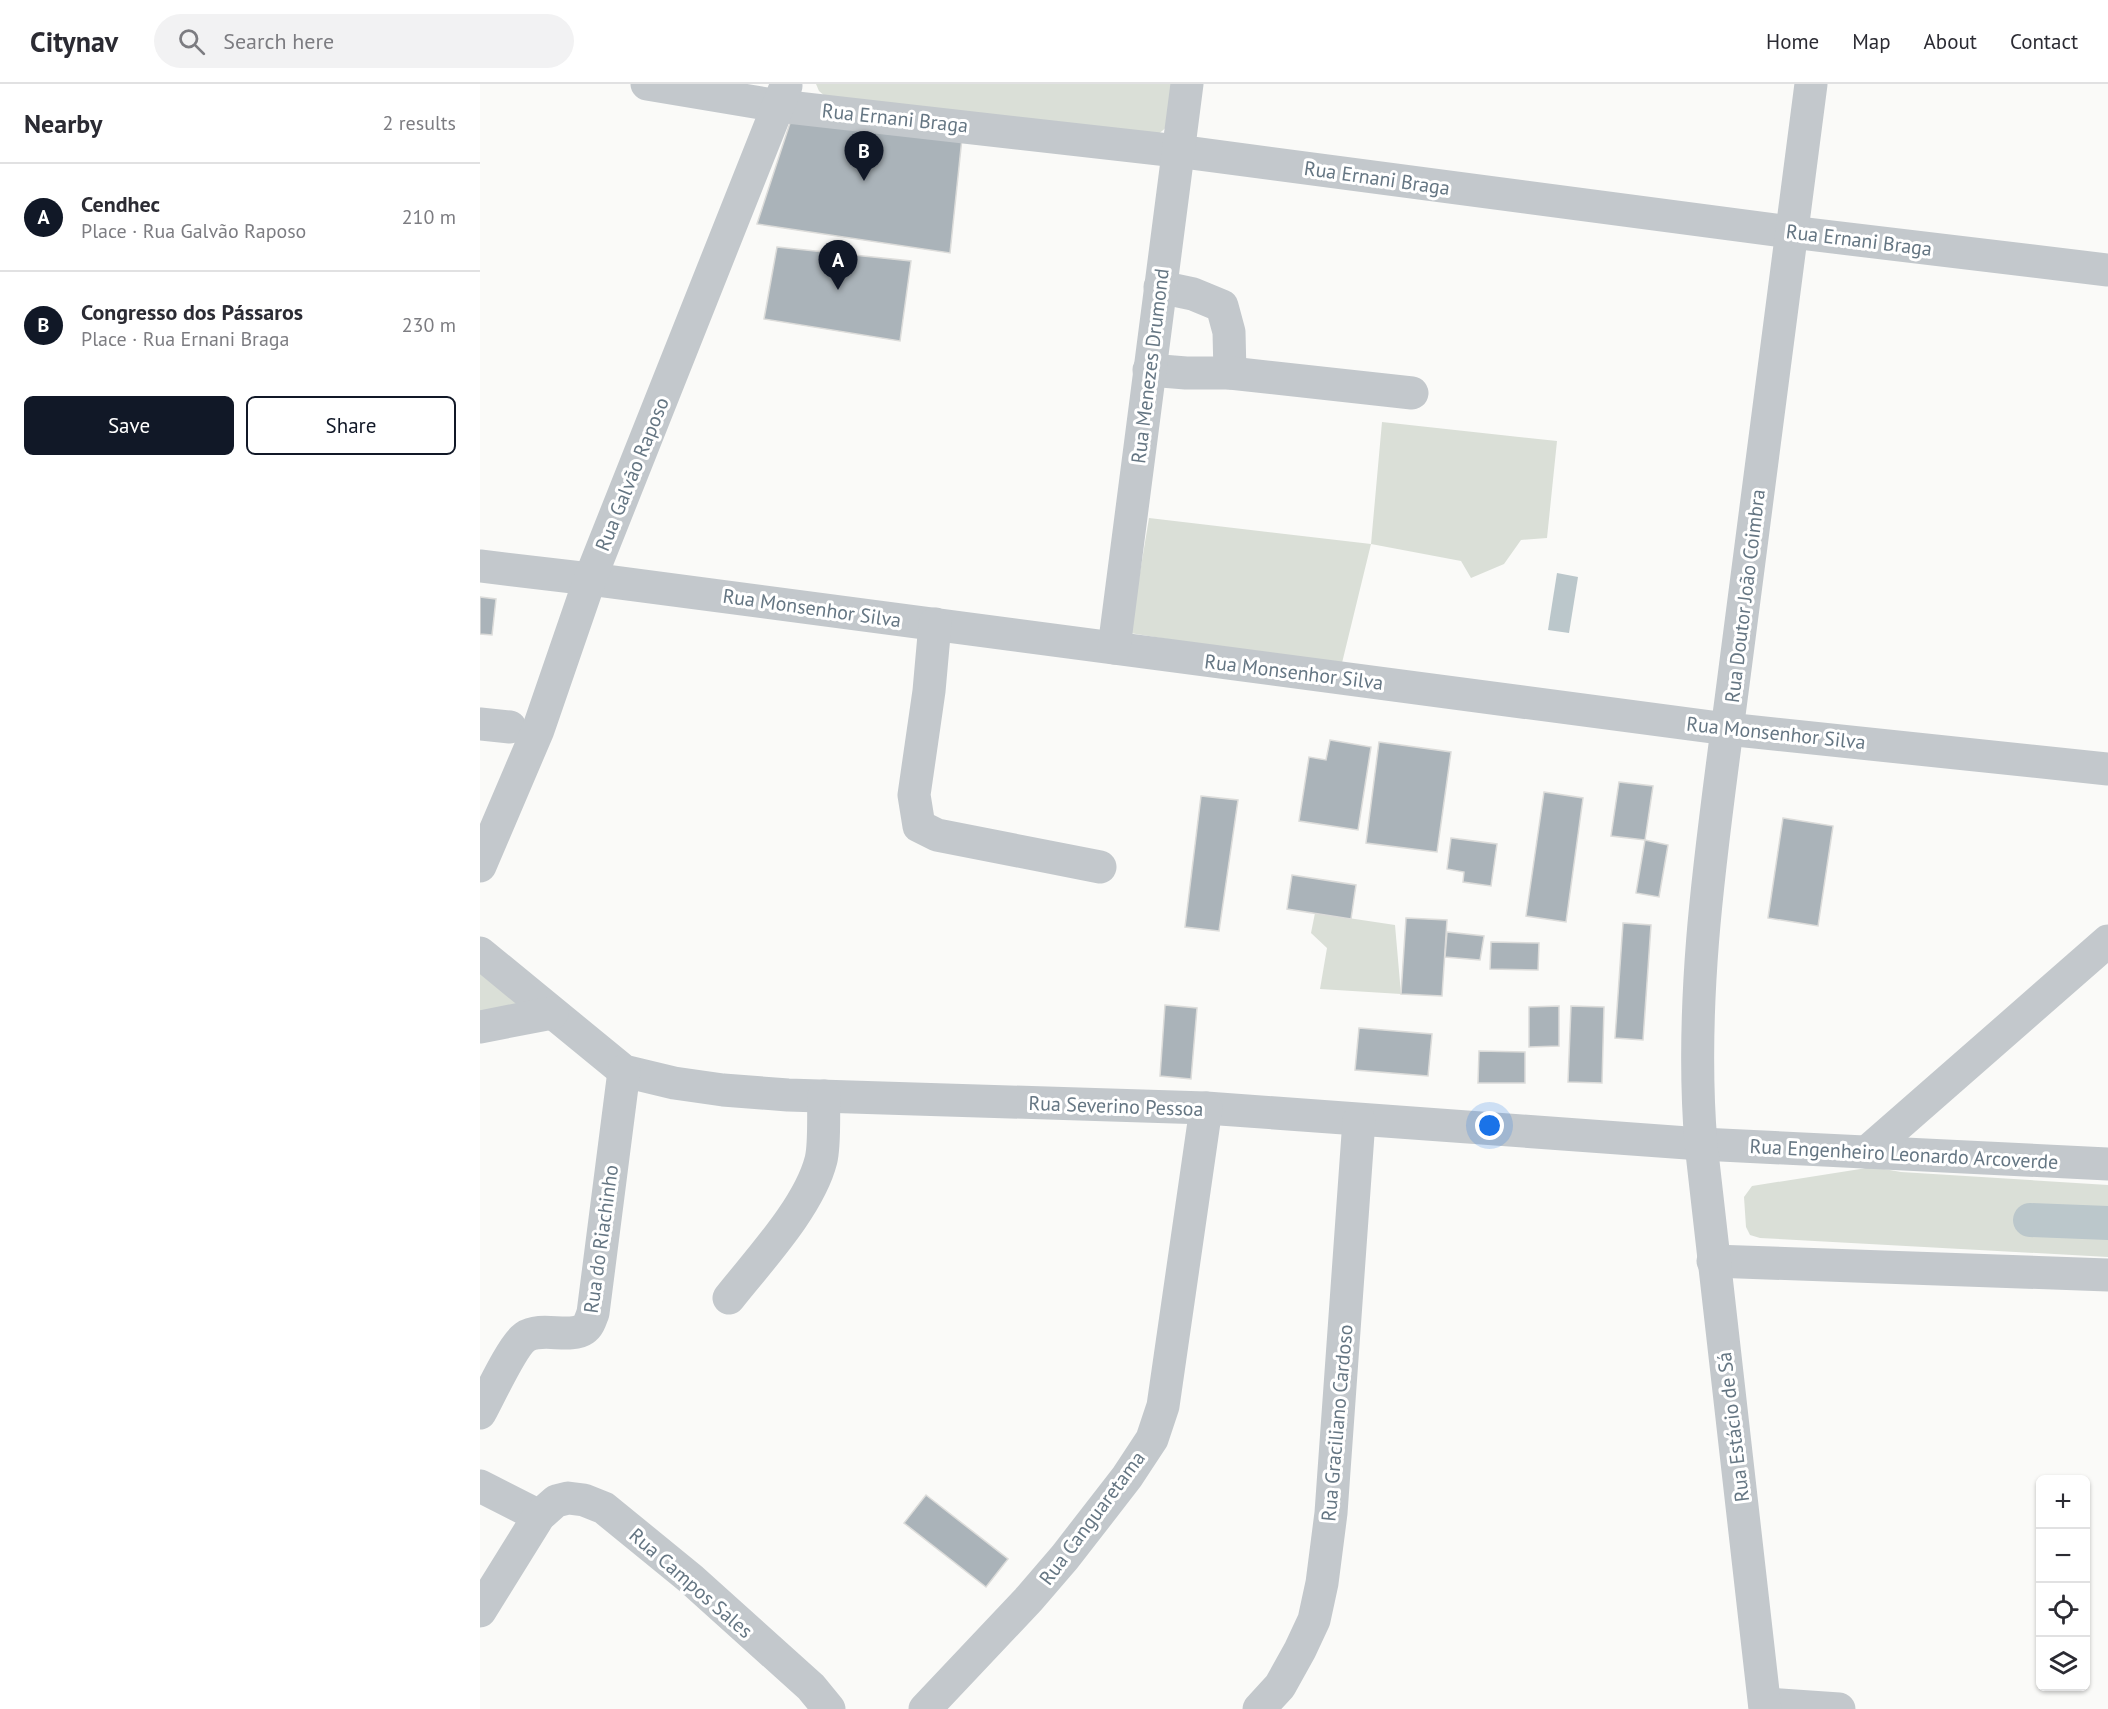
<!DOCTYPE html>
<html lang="en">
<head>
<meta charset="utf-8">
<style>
	:root { --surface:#fff; --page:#f2f2f3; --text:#2b2b33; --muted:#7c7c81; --line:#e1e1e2; --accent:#111827 }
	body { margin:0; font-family:"PT Sans",sans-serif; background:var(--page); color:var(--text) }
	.controls { position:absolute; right:18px; bottom:18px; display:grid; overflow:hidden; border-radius:9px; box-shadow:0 2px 4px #0004 }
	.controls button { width:54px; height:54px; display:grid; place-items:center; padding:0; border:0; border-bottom:2px solid var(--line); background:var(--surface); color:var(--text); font:30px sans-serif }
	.you { position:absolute; left:1010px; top:1042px; width:21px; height:21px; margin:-15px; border:4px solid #fff; border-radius:50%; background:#1a73e8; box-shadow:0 0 0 9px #1a73e833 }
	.badge { display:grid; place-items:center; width:39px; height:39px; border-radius:50%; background:var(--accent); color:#fff; font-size:20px; font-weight:700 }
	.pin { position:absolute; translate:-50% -50px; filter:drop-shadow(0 2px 3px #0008) }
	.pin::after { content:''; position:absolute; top:32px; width:21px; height:18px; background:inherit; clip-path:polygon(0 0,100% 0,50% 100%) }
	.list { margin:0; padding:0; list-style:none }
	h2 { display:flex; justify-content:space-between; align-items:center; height:78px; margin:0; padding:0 24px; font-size:26px }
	h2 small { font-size:20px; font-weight:400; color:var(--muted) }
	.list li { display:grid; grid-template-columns:39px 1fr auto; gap:18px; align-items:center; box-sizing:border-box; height:108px; padding:0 24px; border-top:2px solid var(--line) }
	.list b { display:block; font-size:22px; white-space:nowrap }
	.list p { margin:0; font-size:20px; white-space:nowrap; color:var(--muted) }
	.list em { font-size:20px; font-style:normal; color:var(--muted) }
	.actions { display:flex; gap:12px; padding:18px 24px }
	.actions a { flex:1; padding:14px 0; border:2px solid var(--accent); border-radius:9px; text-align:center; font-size:21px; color:var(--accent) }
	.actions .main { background:var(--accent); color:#fff }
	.icon { flex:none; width:33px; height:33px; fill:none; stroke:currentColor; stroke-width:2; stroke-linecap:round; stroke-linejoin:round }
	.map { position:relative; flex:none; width:1628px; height:1625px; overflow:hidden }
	header { display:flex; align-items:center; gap:36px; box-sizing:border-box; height:84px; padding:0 30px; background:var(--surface); border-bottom:2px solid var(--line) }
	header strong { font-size:28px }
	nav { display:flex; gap:33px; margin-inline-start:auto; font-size:21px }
	.search { width:420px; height:54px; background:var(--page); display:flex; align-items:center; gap:15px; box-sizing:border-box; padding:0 21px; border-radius:33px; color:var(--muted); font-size:22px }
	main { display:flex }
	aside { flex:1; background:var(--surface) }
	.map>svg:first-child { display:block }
	.green { fill:#dadfd7 }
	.water { fill:#bbc7cb }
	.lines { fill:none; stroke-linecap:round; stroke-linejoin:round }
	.canal { stroke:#bbc7cb; stroke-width:34 }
	.building { fill:#aab3b9; stroke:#dcdcda; stroke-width:1.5 }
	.minor { stroke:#c3c8cc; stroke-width:33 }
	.labels { text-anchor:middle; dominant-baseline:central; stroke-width:6; stroke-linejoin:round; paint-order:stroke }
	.street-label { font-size:20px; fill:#657683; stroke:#fff }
</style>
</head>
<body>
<header>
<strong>Citynav</strong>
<div class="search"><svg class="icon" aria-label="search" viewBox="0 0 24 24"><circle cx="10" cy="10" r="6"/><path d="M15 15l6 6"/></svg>Search here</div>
<nav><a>Home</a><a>Map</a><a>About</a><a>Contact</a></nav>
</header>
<main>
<aside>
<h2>Nearby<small>2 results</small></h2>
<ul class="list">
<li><span class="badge">A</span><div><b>Cendhec</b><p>Place · Rua Galvão Raposo</p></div><em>210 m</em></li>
<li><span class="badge">B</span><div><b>Congresso dos Pássaros</b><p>Place · Rua Ernani Braga</p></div><em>230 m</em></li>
</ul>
<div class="actions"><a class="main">Save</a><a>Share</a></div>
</aside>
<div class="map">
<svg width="1628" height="1625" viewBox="0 0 1628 1625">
	<rect width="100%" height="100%" fill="#fafaf8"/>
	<g class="green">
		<polygon points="336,0 697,0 688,42 676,52 346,13 339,7"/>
		<polygon points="902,338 1077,357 1067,454 1041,456 1024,480 991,494 981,477 891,460 861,583 650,549 669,434 891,460"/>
		<polygon points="835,829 915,841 921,910 840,905 847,864 831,849"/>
		<polygon points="0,881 51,925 0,933"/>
		<polygon points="1393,1083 1421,1088 1628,1101 1628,1173 1280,1154 1270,1151 1266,1143 1264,1113 1272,1102"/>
	</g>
	<polygon class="water" points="1077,489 1098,493 1089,549 1068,546"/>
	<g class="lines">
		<polyline class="canal" points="1550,1136 1628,1139"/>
	</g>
	<g class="building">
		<polygon points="311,36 482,54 470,169 277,140"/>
		<polygon points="297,163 431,177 420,257 284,235"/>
		<polygon points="0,513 16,515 12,551 0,550"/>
		<polygon points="850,656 891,663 878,746 819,737 829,673 846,676"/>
		<polygon points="899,658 971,668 957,768 886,759"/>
		<polygon points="1139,698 1173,702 1165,756 1131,752"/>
		<polygon points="1064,708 1103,714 1086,838 1046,832"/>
		<polygon points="721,712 758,716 739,847 705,843"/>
		<polygon points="1303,734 1353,742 1338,842 1288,834"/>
		<polygon points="971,754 1017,760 1011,802 983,798 984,788 967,785"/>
		<polygon points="1165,756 1188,761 1179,813 1156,809"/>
		<polygon points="812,791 876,801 871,835 807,825"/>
		<polygon points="926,834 967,836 962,912 921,910"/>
		<polygon points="1143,839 1171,841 1163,956 1135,954"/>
		<polygon points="967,848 1004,852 1000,876 965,873"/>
		<polygon points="1011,858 1059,859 1058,886 1010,885"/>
		<polygon points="685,921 717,924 711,995 680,992"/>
		<polygon points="1079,922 1079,962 1049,963 1049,923"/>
		<polygon points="1091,922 1124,923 1122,999 1088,998"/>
		<polygon points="879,944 952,950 948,992 875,986"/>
		<polygon points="999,967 1045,968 1045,999 998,999"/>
		<polygon points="446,1411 528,1475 506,1503 424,1439"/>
	</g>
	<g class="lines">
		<g class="minor">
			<polyline points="167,0 299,22 697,67 1311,148 1628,186"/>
			<polyline points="680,203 713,210 742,222 749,248 750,289"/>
			<polyline points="669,286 706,289 750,289 932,309"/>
			<polyline points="0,482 110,495 1247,645 1628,685"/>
			<polyline points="455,540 449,607 434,711 439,742 457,751 620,783"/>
			<polyline points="634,564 707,0"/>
			<polyline points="0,640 30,643"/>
			<polyline points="0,782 58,646 110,495 306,2"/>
			<polyline points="0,869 144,987 194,999 243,1006 308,1011 726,1024 1221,1060 1628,1080"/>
			<polyline points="0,943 72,929"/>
			<polyline points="1387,1068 1628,857"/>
			<polyline points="1233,1177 1628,1191"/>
			<path d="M249 1214C279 1176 329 1123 341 1076 345 1060 343 1030 344 1012"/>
			<path d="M0 1329C9 1313 32 1262 45 1253 61 1242 90 1255 104 1245 109 1242 111 1234 113 1229L144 987"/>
			<polyline points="0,1402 59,1432"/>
			<polyline points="0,1527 59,1432 76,1417 88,1414 104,1416 124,1424 211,1495 331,1603 349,1625"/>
			<polyline points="1285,1620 1359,1625"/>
			<polyline points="445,1625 548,1516 585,1473 647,1393 672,1355 683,1322 726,1024"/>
			<polyline points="779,1625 800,1602 820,1566 834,1536 842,1499 851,1429 879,1036"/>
			<path d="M1285 1625 1221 1060C1208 902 1235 742 1255 585 1280 390 1305 195 1331 0"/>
		</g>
	</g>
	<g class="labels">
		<g class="street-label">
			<text transform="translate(415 34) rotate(6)">Rua Ernani Braga</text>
			<text transform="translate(897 94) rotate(8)">Rua Ernani Braga</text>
			<text transform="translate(1379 156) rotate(7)">Rua Ernani Braga</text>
			<text transform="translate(670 282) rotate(-83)">Rua Menezes Drumond</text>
			<text transform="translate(152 390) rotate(-68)">Rua Galvão Raposo</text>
			<text transform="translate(1265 512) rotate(-83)">Rua Doutor João Coimbra</text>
			<text transform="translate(332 524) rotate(8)">Rua Monsenhor Silva</text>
			<text transform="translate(814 588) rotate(7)">Rua Monsenhor Silva</text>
			<text transform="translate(1296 649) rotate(6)">Rua Monsenhor Silva</text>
			<text transform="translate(636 1022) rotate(2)">Rua Severino Pessoa</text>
			<text transform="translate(1424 1070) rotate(3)">Rua Engenheiro Leonardo Arcoverde</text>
			<text transform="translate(121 1155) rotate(-82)">Rua do Riachinho</text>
			<text transform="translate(857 1339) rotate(-85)">Rua Graciliano Cardoso</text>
			<text transform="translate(1253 1343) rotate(-97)">Rua Estácio de Sá</text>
			<text transform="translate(612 1434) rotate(-53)">Rua Canguaretama</text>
			<text transform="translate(211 1499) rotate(41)">Rua Campos Sales</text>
		</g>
	</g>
</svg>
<div class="controls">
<button>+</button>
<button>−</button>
<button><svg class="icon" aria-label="locate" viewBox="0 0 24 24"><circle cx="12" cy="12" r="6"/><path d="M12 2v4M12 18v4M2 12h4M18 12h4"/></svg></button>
<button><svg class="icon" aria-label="layers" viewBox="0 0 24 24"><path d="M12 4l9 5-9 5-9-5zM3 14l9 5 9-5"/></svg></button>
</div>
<div class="you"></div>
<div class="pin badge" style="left:358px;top:206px">A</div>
<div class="pin badge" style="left:384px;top:97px">B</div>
</div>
</main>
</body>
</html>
